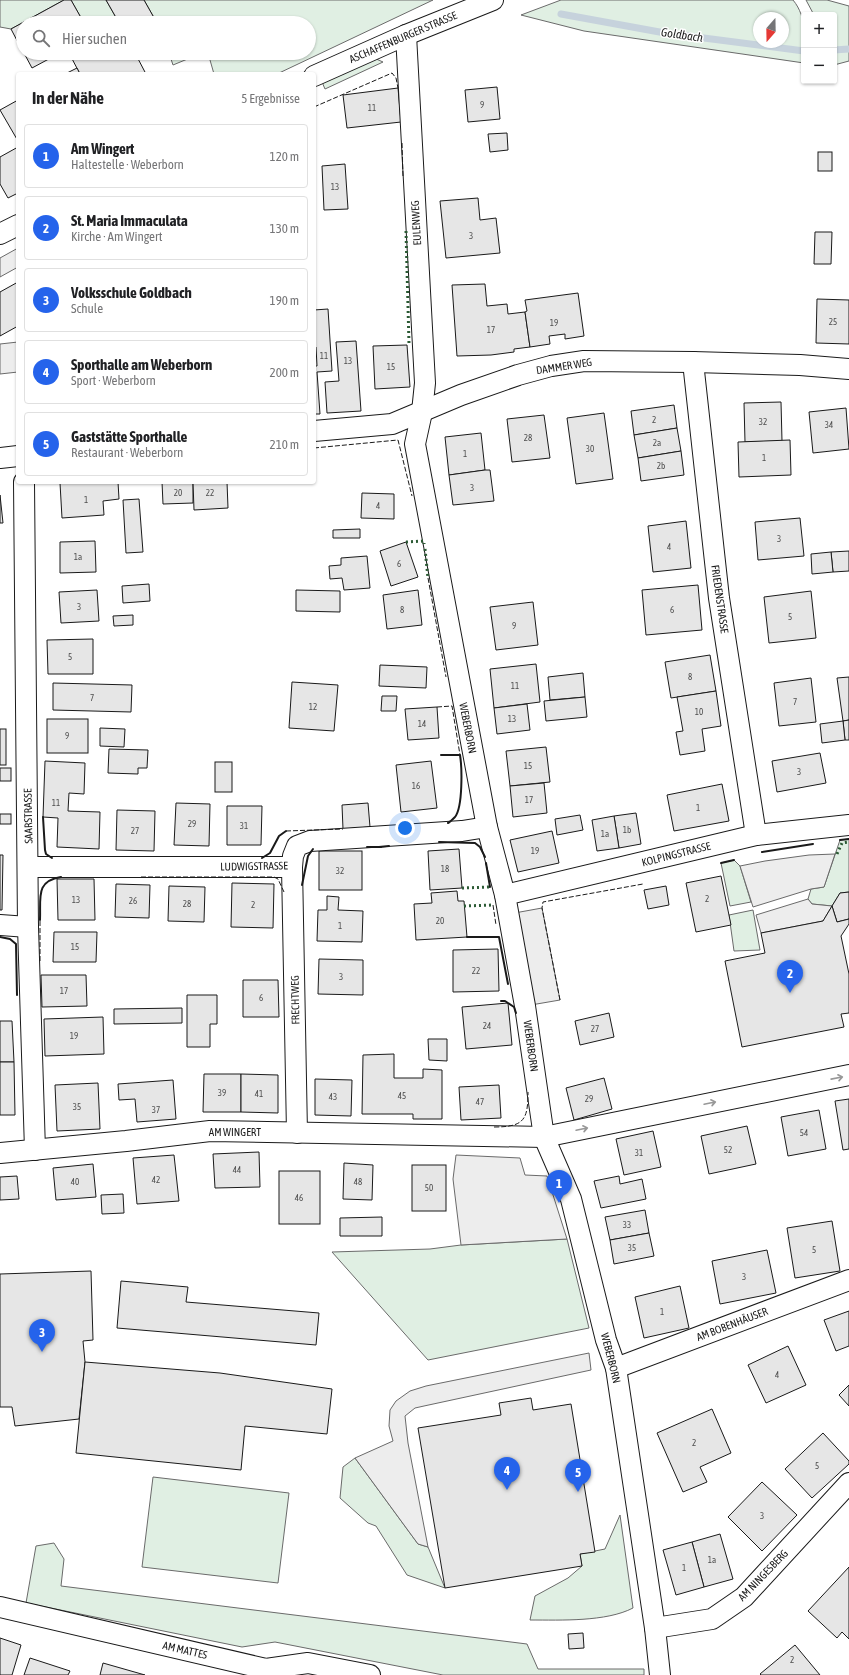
<!DOCTYPE html>
<html lang="de">
<head>
<meta charset="utf-8">
<style>
	:root { --surface:#fff; --page:#f6f6f6; --text:#202124; --muted:#757577; --line:#e0e0e0; --accent:#2563eb }
	body { margin:0; font-family:"Asap Condensed",sans-serif; background:var(--page); color:var(--text) }
	.controls { position:absolute; right:12px; top:12px; display:grid; overflow:hidden; border-radius:4px; box-shadow:0 1px 3px #0004 }
	.controls button { width:36px; height:36px; display:grid; place-items:center; padding:0; border:0; border-bottom:1px solid var(--line); background:var(--surface); color:var(--text); font:20px sans-serif }
	.compass { position:absolute; left:753px; top:12px; width:36px; height:36px; border-radius:50%; background:var(--surface); box-shadow:0 1px 3px #0004; rotate:200deg }
	.you { position:absolute; left:405px; top:828px; width:14px; height:14px; margin:-10px; border:3px solid #fff; border-radius:50%; background:#1a73e8; box-shadow:0 0 0 6px #1a73e833 }
	.badge { display:grid; place-items:center; width:26px; height:26px; border-radius:50%; background:var(--accent); color:#fff; font-size:13px; font-weight:700 }
	.pin { position:absolute; translate:-50% -33px; filter:drop-shadow(0 1px 2px #0008) }
	.pin::after { content:''; position:absolute; top:21px; width:14px; height:12px; background:inherit; clip-path:polygon(0 0,100% 0,50% 100%) }
	.list { margin:0; padding:0; list-style:none }
	h2 { display:flex; justify-content:space-between; align-items:center; height:52px; margin:0; padding:0 16px; font-size:17px }
	h2 small { font-size:13px; font-weight:400; color:var(--muted) }
	.list li { display:grid; grid-template-columns:26px 1fr auto; gap:12px; align-items:center; box-sizing:border-box; height:64px; margin:0 8px 8px; padding:0 8px; border:1px solid var(--line); border-radius:4px }
	.list b { display:block; font-size:15px; white-space:nowrap }
	.list p { margin:0; font-size:13px; white-space:nowrap; color:var(--muted) }
	.list em { font-size:13px; font-style:normal; color:var(--muted) }
	.icon { flex:none; width:22px; height:22px; fill:none; stroke:currentColor; stroke-width:2; stroke-linecap:round; stroke-linejoin:round }
	.map { position:relative; flex:none; width:849px; height:1675px; overflow:hidden }
	.search { position:absolute; background:var(--surface); box-shadow:0 1px 3px #0004; left:16px; top:16px; width:300px; height:44px; display:flex; align-items:center; gap:10px; box-sizing:border-box; padding:0 14px; border-radius:22px; color:var(--muted); font-size:15px }
	.panel { position:absolute; background:var(--surface); box-shadow:0 1px 3px #0004; left:16px; top:72px; width:300px; height:412px; border-radius:4px }
	.map>svg:first-child { display:block }
	.green { fill:#e0efe3; stroke:#6a6a6a; fill-rule:evenodd }
	.parking { fill:#ededed; stroke:#6a6a6a }
	.lines { fill:none; stroke-linecap:round; stroke-linejoin:round }
	.stream { stroke:#c6d2dc; stroke-width:7 }
	.building { fill:#e6e6e6; stroke:#1a1a1a }
	.minor-casing { stroke:#1a1a1a; stroke-width:22 }
	.minor { stroke:#fff; stroke-width:20 }
	.hedge { stroke:#2b5a34; stroke-width:3; stroke-dasharray:2 3; stroke-linecap:butt }
	.fence { stroke:#1a1a1a; stroke-width:1; stroke-dasharray:5 2; stroke-linecap:butt }
	.wall { stroke:#1a1a1a; stroke-width:2 }
	.oneway { stroke:#989898 }
	.labels { text-anchor:middle; dominant-baseline:central; stroke-width:3; stroke-linejoin:round; paint-order:stroke }
	.number-label { font-size:9px; fill:#4d4d4d }
	.street-label { font-size:11px; fill:#1a1a1a; stroke:#fff }
	.water-label { font-size:12px; font-style:italic; fill:#1a1a1a; stroke:#fff }
</style>
</head>
<body>
<div class="map">
<svg width="849" height="1675" viewBox="0 0 849 1675">
	<rect width="100%" height="100%" fill="#fff"/>
	<g class="green">
		<polygon points="0,0 64,0 11,29 0,27"/>
		<polygon points="71,0 106,0 118,21 115,23 84,23"/>
		<polygon points="144,0 433,0 277,74 214,74 208,53 309,53 309,23 157,23"/>
		<path d="M561 0H793C808 18 804 41 804 63L584 31 521 15ZM759 18H783V42H759Z"/>
		<polygon points="806,0 827,0 849,6 849,61 834,65 834,15 814,15"/>
		<polygon points="169,53 202,53 173,65"/>
		<polygon points="374,58 383,62 325,89 322,82"/>
		<polygon points="849,839 849,892 840,893 832,906 812,904 808,899 811,889 824,887 840,840"/>
		<polygon points="734,860 740,866 751,902 730,906 721,863"/>
		<polygon points="753,910 760,950 734,951 729,915"/>
		<polygon points="567,1239 589,1328 428,1360 332,1252 430,1249 461,1245"/>
		<polygon points="355,1458 418,1544 428,1547 445,1588 407,1575 376,1526 368,1523 340,1498 343,1467"/>
		<polygon points="153,1477 289,1493 278,1583 142,1567"/>
		<path d="M620 1515 633 1608C606 1622 561 1620 530 1620L535 1596 568 1578 582 1566 580 1554 605 1549Z"/>
		<polygon points="54,1543 64,1559 61,1586 527,1644 538,1669 644,1669 644,1675 443,1675 275,1642 242,1647 26,1603 36,1546"/>
	</g>
	<g class="parking">
		<polygon points="18,248 18,267 0,277 0,258"/>
		<polygon points="18,342 18,372 0,374 0,344"/>
		<polygon points="835,854 824,887 811,889 753,907 740,866 765,861 809,855"/>
		<polygon points="808,899 812,904 832,906 823,921 761,933 756,915"/>
		<polygon points="542,908 560,1000 525,1006 509,914"/>
		<polygon points="456,1155 520,1158 525,1175 547,1176 567,1239 461,1245 453,1179"/>
		<polygon points="589,1353 591,1370 424,1406 415,1408 405,1416 408,1443 428,1547 418,1544 355,1458 393,1441 389,1426 390,1410 396,1401 410,1391 426,1386"/>
	</g>
	<g class="lines">
		<g class="stream">
			<polyline points="561,14 665,33 804,51"/>
			<polyline points="834,50 849,49"/>
		</g>
	</g>
	<g class="building">
		<polygon points="64,0 71,0 84,23 23,23 23,52 11,29"/>
		<polygon points="106,0 144,0 157,23 115,23 118,21"/>
		<polygon points="24,53 60,53 32,68"/>
		<polygon points="69,53 135,53 146,74 80,74"/>
		<polygon points="77,68 80,74 65,74"/>
		<polygon points="497,87 500,119 468,122 465,90"/>
		<polygon points="398,88 401,122 347,128 343,95"/>
		<polygon points="18,100 18,141 0,110"/>
		<polygon points="507,133 508,150 490,152 488,134"/>
		<polygon points="18,147 18,193 8,198 0,184 0,157"/>
		<rect x="818" y="152" width="14" height="19"/>
		<polygon points="345,164 348,209 324,210 322,166"/>
		<polygon points="478,198 480,220 496,218 500,253 446,258 440,201"/>
		<polygon points="815,232 832,232 831,264 814,264"/>
		<polygon points="18,282 18,326 0,336 0,292"/>
		<polygon points="485,284 487,306 507,304 508,314 525,312 530,347 514,349 514,352 491,355 457,356 452,285"/>
		<polygon points="578,293 584,336 565,339 565,334 549,336 550,344 530,347 525,312 527,311 525,300"/>
		<polygon points="817,299 849,300 849,344 816,343"/>
		<polygon points="328,309 332,371 317,372 320,414 314,414 314,366 317,366 316,347 314,347 314,310"/>
		<polygon points="356,341 361,411 327,413 325,382 339,381 336,342"/>
		<polygon points="407,345 410,387 375,389 373,346"/>
		<polygon points="781,402 782,441 745,442 744,403"/>
		<polygon points="674,405 677,428 634,435 631,411"/>
		<polygon points="846,408 849,449 813,453 809,412"/>
		<polygon points="604,413 613,479 576,484 567,418"/>
		<polygon points="544,415 550,458 512,462 507,419"/>
		<polygon points="677,428 681,451 638,458 634,435"/>
		<polygon points="481,433 485,470 449,475 445,437"/>
		<polygon points="790,440 791,475 739,477 738,442"/>
		<polygon points="681,451 684,475 641,481 638,458"/>
		<polygon points="485,470 490,470 494,501 453,505 449,475"/>
		<polygon points="73,482 118,482 119,499 103,501 104,515 62,518 60,483"/>
		<polygon points="162,482 193,482 193,503 163,504"/>
		<polygon points="193,482 227,482 228,508 194,510"/>
		<polygon points="362,493 394,494 394,519 361,518"/>
		<polygon points="0,495 3,523 0,523"/>
		<polygon points="139,499 143,552 126,553 123,500"/>
		<polygon points="800,518 804,556 758,560 755,522"/>
		<polygon points="686,521 691,568 653,572 648,526"/>
		<polygon points="360,529 360,538 333,538 333,530"/>
		<polygon points="95,541 96,572 60,573 60,542"/>
		<polygon points="406,542 418,577 391,586 380,551"/>
		<polygon points="849,551 849,571 833,572 831,552"/>
		<polygon points="831,552 833,572 812,574 811,554"/>
		<polygon points="367,556 370,588 344,590 342,578 330,579 329,566 341,565 341,558"/>
		<polygon points="149,584 150,601 123,603 122,586"/>
		<polygon points="698,585 702,630 646,635 642,590"/>
		<polygon points="97,590 99,621 61,623 59,592"/>
		<polygon points="296,590 340,591 340,612 296,611"/>
		<polygon points="418,590 422,625 387,629 383,595"/>
		<polygon points="811,591 816,638 769,643 764,597"/>
		<polygon points="533,602 538,645 496,650 490,607"/>
		<polygon points="133,615 133,625 114,626 113,616"/>
		<polygon points="93,639 93,674 48,674 47,640"/>
		<polygon points="710,655 716,691 671,698 665,662"/>
		<polygon points="536,664 540,702 494,708 490,669"/>
		<polygon points="380,665 427,667 426,688 379,686"/>
		<polygon points="583,673 585,697 550,700 548,677"/>
		<polygon points="849,677 849,720 843,721 837,678"/>
		<polygon points="811,678 816,722 779,726 774,683"/>
		<polygon points="292,682 338,685 334,731 289,728"/>
		<polygon points="53,683 132,685 131,712 53,710"/>
		<polygon points="716,691 721,726 702,729 705,751 680,755 676,732 683,731 677,697"/>
		<polygon points="382,696 397,696 396,711 381,711"/>
		<polygon points="585,697 587,717 546,721 544,701"/>
		<polygon points="527,704 530,730 497,734 494,708"/>
		<polygon points="437,707 439,738 408,740 405,709"/>
		<rect x="47" y="719" width="41" height="34"/>
		<polygon points="849,720 849,740 845,740 843,721"/>
		<polygon points="843,721 845,740 822,743 820,724"/>
		<polygon points="100,728 125,729 124,747 100,746"/>
		<rect x="0" y="729" width="6" height="36"/>
		<polygon points="546,747 550,782 510,786 506,751"/>
		<polygon points="109,749 148,750 147,768 138,768 138,774 108,773"/>
		<polygon points="820,753 826,783 777,792 772,761"/>
		<polygon points="45,761 85,763 84,794 69,793 68,811 100,812 99,849 57,847 58,818 43,817"/>
		<polygon points="431,761 437,808 401,812 396,765"/>
		<rect x="215" y="762" width="17" height="30"/>
		<rect x="0" y="768" width="11" height="13"/>
		<polygon points="544,783 547,813 513,817 510,786"/>
		<polygon points="722,784 729,821 674,831 667,795"/>
		<polygon points="176,803 210,804 209,846 174,845"/>
		<polygon points="368,803 370,827 343,829 342,805"/>
		<polygon points="227,806 262,806 261,845 227,845"/>
		<polygon points="117,810 155,811 154,851 116,850"/>
		<polygon points="636,813 641,844 619,848 614,816"/>
		<rect x="0" y="814" width="11" height="10"/>
		<polygon points="580,815 583,830 557,835 555,819"/>
		<polygon points="614,816 619,848 597,851 592,820"/>
		<polygon points="552,831 559,863 518,872 510,840"/>
		<polygon points="459,849 462,888 430,890 428,851"/>
		<rect x="319" y="851" width="43" height="39"/>
		<polygon points="0,855 3,855 2,910 0,910"/>
		<polygon points="721,876 731,925 696,932 686,883"/>
		<polygon points="57,879 94,879 95,920 58,920"/>
		<polygon points="232,883 274,884 273,928 231,927"/>
		<polygon points="116,884 150,885 149,918 115,917"/>
		<polygon points="169,886 205,887 204,922 168,921"/>
		<polygon points="666,886 669,905 648,909 644,890"/>
		<polygon points="457,891 458,901 464,901 467,937 416,940 414,904 432,903 431,893"/>
		<polygon points="849,892 849,919 837,922 832,906 840,893"/>
		<polygon points="327,896 339,897 338,910 363,911 362,942 317,941 318,910 327,910"/>
		<polygon points="832,906 837,922 849,919 849,924 841,936 849,974 849,1013 841,1014 844,1027 742,1047 725,961 765,953 761,933 823,921"/>
		<polygon points="54,932 97,932 96,962 53,962"/>
		<polygon points="498,949 499,991 453,992 453,950"/>
		<polygon points="319,959 363,960 363,995 318,994"/>
		<polygon points="41,975 86,975 87,1006 42,1007"/>
		<polygon points="243,980 278,980 279,1017 243,1017"/>
		<polygon points="187,995 217,995 217,1024 210,1024 210,1047 187,1047"/>
		<polygon points="508,1003 512,1045 466,1049 462,1007"/>
		<polygon points="182,1008 182,1023 114,1024 114,1009"/>
		<polygon points="609,1013 614,1037 580,1045 575,1021"/>
		<polygon points="103,1017 104,1054 45,1056 44,1019"/>
		<polygon points="0,1021 12,1021 14,1062 0,1062"/>
		<polygon points="428,1039 447,1039 447,1061 429,1060"/>
		<polygon points="394,1054 394,1078 423,1078 423,1069 442,1070 442,1119 413,1119 413,1114 362,1114 363,1055"/>
		<polygon points="0,1062 14,1062 15,1115 0,1115"/>
		<polygon points="204,1074 241,1074 241,1112 203,1112"/>
		<polygon points="241,1074 278,1075 278,1113 241,1112"/>
		<polygon points="604,1078 612,1109 574,1120 566,1088"/>
		<polygon points="315,1079 352,1080 351,1116 315,1115"/>
		<polygon points="173,1080 176,1119 137,1122 135,1099 119,1100 118,1084"/>
		<polygon points="98,1083 100,1129 57,1131 55,1085"/>
		<polygon points="499,1085 501,1118 461,1120 459,1087"/>
		<polygon points="849,1099 849,1149 843,1150 835,1101"/>
		<polygon points="819,1110 826,1149 788,1156 781,1117"/>
		<polygon points="747,1126 756,1164 709,1174 701,1136"/>
		<polygon points="653,1131 661,1167 624,1175 616,1139"/>
		<polygon points="259,1152 260,1187 215,1188 213,1154"/>
		<polygon points="174,1155 179,1201 137,1204 133,1158"/>
		<polygon points="344,1163 373,1165 372,1200 343,1199"/>
		<polygon points="93,1164 96,1197 56,1200 53,1168"/>
		<rect x="412" y="1165" width="34" height="46"/>
		<rect x="279" y="1171" width="41" height="53"/>
		<polygon points="17,1176 19,1199 0,1200 0,1177"/>
		<polygon points="619,1176 620,1184 642,1179 646,1199 601,1208 594,1181"/>
		<polygon points="123,1194 124,1213 102,1214 101,1195"/>
		<polygon points="645,1210 649,1233 610,1240 605,1217"/>
		<polygon points="382,1217 382,1236 340,1236 340,1218"/>
		<polygon points="832,1221 840,1271 795,1278 787,1228"/>
		<polygon points="649,1233 654,1256 614,1264 610,1240"/>
		<polygon points="767,1250 776,1293 720,1304 712,1261"/>
		<polygon points="91,1271 93,1340 83,1341 85,1362 79,1419 15,1426 12,1407 0,1407 0,1274"/>
		<polygon points="121,1281 188,1287 186,1302 319,1313 316,1345 117,1328"/>
		<polygon points="680,1286 689,1328 644,1338 635,1297"/>
		<polygon points="849,1311 849,1346 836,1351 824,1320"/>
		<polygon points="788,1346 806,1385 766,1403 748,1365"/>
		<polygon points="85,1362 220,1373 332,1389 327,1434 245,1426 241,1470 76,1453"/>
		<polygon points="849,1385 849,1406 839,1395"/>
		<polygon points="531,1398 533,1410 571,1404 595,1552 580,1554 582,1566 445,1588 418,1428 501,1415 499,1403"/>
		<polygon points="712,1409 731,1453 700,1467 707,1482 683,1492 657,1433"/>
		<polygon points="823,1433 849,1461 849,1464 812,1498 785,1469"/>
		<polygon points="762,1482 797,1515 762,1551 728,1517"/>
		<polygon points="720,1534 733,1579 704,1587 692,1542"/>
		<polygon points="692,1542 704,1587 676,1595 663,1550"/>
		<polygon points="849,1567 849,1639 842,1632 837,1638 808,1611"/>
		<polygon points="583,1633 584,1648 569,1649 568,1634"/>
		<polygon points="0,1638 21,1645 12,1675 0,1675"/>
		<polygon points="795,1645 820,1675 761,1675 760,1674"/>
		<polygon points="30,1658 70,1671 68,1675 24,1675"/>
		<polygon points="103,1663 145,1675 100,1675"/>
	</g>
	<g class="lines">
		<defs>
			<g id="minor">
				<polyline points="406,35 425,383 422,412 415,444 487,827 505,895 525,1006 544,1137 571,1199 606,1340 616,1368 655,1628 660,1675"/>
				<polyline points="314,76 406,35 493,0"/>
				<polyline points="0,234 18,225"/>
				<polyline points="693,362 719,598 756,835"/>
				<polyline points="314,431 392,424 461,395 518,375 551,366 584,361 693,362 800,365 849,369"/>
				<polyline points="0,458 18,456"/>
				<polyline points="24,482 28,927 35,1150"/>
				<polyline points="28,867 292,867 293,856 297,846 310,841 462,831 487,827"/>
				<polyline points="292,867 297,1133"/>
				<polyline points="505,895 756,835 849,825"/>
				<polyline points="0,925 28,927"/>
				<polyline points="0,1153 126,1141 210,1131 544,1137 849,1075"/>
				<polyline points="616,1368 849,1280"/>
				<polyline points="0,1607 266,1669 308,1663 370,1675"/>
				<polyline points="655,1628 712,1619 744,1597 849,1483"/>
			</g>
		</defs>
		<use href="#minor" class="minor-casing"/>
		<use href="#minor" class="minor"/>
		<g class="hedge">
			<polyline points="406,231 409,344"/>
			<polyline points="406,542 424,541 424,544"/>
			<polyline points="425,549 428,578"/>
			<polyline points="837,854 842,843 849,842"/>
			<polyline points="462,888 490,887"/>
			<polyline points="464,906 493,905"/>
		</g>
		<g class="fence">
			<polyline points="314,107 392,73 396,78 398,88"/>
			<polyline points="402,143 403,177"/>
			<polyline points="314,448 398,440 412,496"/>
			<polyline points="428,578 446,677"/>
			<polyline points="437,707 452,706 460,755"/>
			<polyline points="286,831 343,829"/>
			<polyline points="141,877 274,877 278,879 284,892"/>
			<polyline points="493,905 496,925"/>
			<polyline points="40,961 40,920"/>
			<polyline points="560,1000 542,908 543,902 643,884"/>
			<path d="M494 1127C524 1127 528 1120 528 1092"/>
		</g>
		<g class="wall">
			<path d="M441 755H460C462 767 463 807 455 817 453 819 450 822 448 823"/>
			<polyline points="43,817 45,850 46,854 52,858"/>
			<polyline points="840,840 849,839"/>
			<polyline points="439,842 475,843 480,847 485,857"/>
			<polyline points="367,847 381,847"/>
			<polyline points="379,847 389,846"/>
			<polyline points="762,852 813,844"/>
			<polyline points="262,858 270,853 279,836 286,831"/>
			<polyline points="486,863 490,887"/>
			<polyline points="721,863 734,860"/>
			<polyline points="302,885 308,856 313,849"/>
			<path d="M40 920C41 898 35 881 61 877"/>
			<polyline points="0,937 10,939 16,944 17,995"/>
			<polyline points="467,937 499,937 508,984"/>
			<polyline points="501,1001 505,1001 514,1007 516,1013"/>
		</g>
	</g>
	<defs><path id="oneway-shaft" d="M-6 0H5M1.5-3L5.5 0L1.5 3" fill="none" stroke-width="1.6" stroke-linecap="round" stroke-linejoin="round"/></defs>
	<g class="oneway">
		<use href="#oneway-shaft" transform="translate(837 1078) rotate(-11)"/>
		<use href="#oneway-shaft" transform="translate(710 1103) rotate(-12)"/>
		<use href="#oneway-shaft" transform="translate(582 1129) rotate(-12)"/>
	</g>
	<g class="labels">
		<g class="number-label">
			<text x="482" y="105">9</text>
			<text x="372" y="108">11</text>
			<text x="335" y="187">13</text>
			<text x="471" y="236">3</text>
			<text x="833" y="322">25</text>
			<text x="554" y="323">19</text>
			<text x="491" y="330">17</text>
			<text x="324" y="356">11</text>
			<text x="348" y="361">13</text>
			<text x="391" y="367">15</text>
			<text x="654" y="420">2</text>
			<text x="763" y="422">32</text>
			<text x="829" y="425">34</text>
			<text x="528" y="438">28</text>
			<text x="657" y="443">2a</text>
			<text x="590" y="449">30</text>
			<text x="465" y="454">1</text>
			<text x="764" y="458">1</text>
			<text x="661" y="466">2b</text>
			<text x="472" y="488">3</text>
			<text x="178" y="493">20</text>
			<text x="210" y="493">22</text>
			<text x="86" y="500">1</text>
			<text x="378" y="506">4</text>
			<text x="779" y="539">3</text>
			<text x="669" y="547">4</text>
			<text x="78" y="557">1a</text>
			<text x="399" y="564">6</text>
			<text x="79" y="607">3</text>
			<text x="402" y="610">8</text>
			<text x="672" y="610">6</text>
			<text x="790" y="617">5</text>
			<text x="514" y="626">9</text>
			<text x="70" y="657">5</text>
			<text x="690" y="677">8</text>
			<text x="515" y="686">11</text>
			<text x="92" y="698">7</text>
			<text x="795" y="702">7</text>
			<text x="313" y="707">12</text>
			<text x="699" y="712">10</text>
			<text x="512" y="719">13</text>
			<text x="422" y="724">14</text>
			<text x="67" y="736">9</text>
			<text x="528" y="766">15</text>
			<text x="799" y="772">3</text>
			<text x="416" y="786">16</text>
			<text x="529" y="800">17</text>
			<text x="56" y="803">11</text>
			<text x="698" y="808">1</text>
			<text x="192" y="824">29</text>
			<text x="244" y="826">31</text>
			<text x="627" y="830">1b</text>
			<text x="135" y="831">27</text>
			<text x="605" y="834">1a</text>
			<text x="535" y="851">19</text>
			<text x="445" y="869">18</text>
			<text x="340" y="871">32</text>
			<text x="707" y="899">2</text>
			<text x="76" y="900">13</text>
			<text x="133" y="901">26</text>
			<text x="187" y="904">28</text>
			<text x="253" y="905">2</text>
			<text x="440" y="921">20</text>
			<text x="340" y="926">1</text>
			<text x="75" y="947">15</text>
			<text x="476" y="971">22</text>
			<text x="341" y="977">3</text>
			<text x="64" y="991">17</text>
			<text x="261" y="998">6</text>
			<text x="487" y="1026">24</text>
			<text x="595" y="1029">27</text>
			<text x="74" y="1036">19</text>
			<text x="222" y="1093">39</text>
			<text x="259" y="1094">41</text>
			<text x="402" y="1096">45</text>
			<text x="333" y="1097">43</text>
			<text x="589" y="1099">29</text>
			<text x="480" y="1102">47</text>
			<text x="77" y="1107">35</text>
			<text x="156" y="1110">37</text>
			<text x="804" y="1133">54</text>
			<text x="728" y="1150">52</text>
			<text x="639" y="1153">31</text>
			<text x="237" y="1170">44</text>
			<text x="156" y="1180">42</text>
			<text x="75" y="1182">40</text>
			<text x="358" y="1182">48</text>
			<text x="429" y="1188">50</text>
			<text x="299" y="1198">46</text>
			<text x="627" y="1225">33</text>
			<text x="632" y="1248">35</text>
			<text x="814" y="1250">5</text>
			<text x="744" y="1277">3</text>
			<text x="662" y="1312">1</text>
			<text x="777" y="1375">4</text>
			<text x="694" y="1443">2</text>
			<text x="817" y="1466">5</text>
			<text x="762" y="1516">3</text>
			<text x="712" y="1560">1a</text>
			<text x="684" y="1568">1</text>
			<text x="792" y="1660">2</text>
		</g>
		<g class="street-label">
			<text transform="translate(403 37) rotate(-23)">ASCHAFFENBURGER STRASSE</text>
			<text transform="translate(416 223) rotate(-93)">EULENWEG</text>
			<text transform="translate(564 366) rotate(-9)">DAMMER WEG</text>
			<text transform="translate(720 599) rotate(82)">FRIEDENSTRASSE</text>
			<text transform="translate(468 728) rotate(79)">WEBERBORN</text>
			<text transform="translate(28 816) rotate(-91)">SAARSTRASSE</text>
			<text transform="translate(676 854) rotate(-14)">KOLPINGSTRASSE</text>
			<text transform="translate(254 866) rotate(-1)">LUDWIGSTRASSE</text>
			<text transform="translate(295 1000) rotate(-91)">FRECHTWEG</text>
			<text transform="translate(531 1046) rotate(82)">WEBERBORN</text>
			<text x="235" y="1132">AM WINGERT</text>
			<text transform="translate(732 1324) rotate(-21)">AM BOBENHÄUSER</text>
			<text transform="translate(611 1358) rotate(76)">WEBERBORN</text>
			<text transform="translate(763 1575) rotate(-46)">AM NINGESBERG</text>
			<text transform="translate(185 1650) rotate(13)">AM MATTES</text>
		</g>
		<g class="water-label">
			<text transform="translate(682 35) rotate(8)">Goldbach</text>
		</g>
	</g>
</svg>
<div class="controls">
<button>+</button>
<button>−</button>
</div>
<svg class="compass" viewBox="-18 -18 36 36"><path d="M0-13l5 13h-10z" fill="#e53935"/><path d="M0 13l5-13h-10z" fill="#757577"/></svg>
<div class="you"></div>
<div class="pin badge" style="left:559px;top:1203px">1</div>
<div class="pin badge" style="left:790px;top:993px">2</div>
<div class="pin badge" style="left:42px;top:1352px">3</div>
<div class="pin badge" style="left:507px;top:1490px">4</div>
<div class="pin badge" style="left:578px;top:1492px">5</div>
<div class="search"><svg class="icon" aria-label="search" viewBox="0 0 24 24"><circle cx="10" cy="10" r="6"/><path d="M15 15l6 6"/></svg>Hier suchen</div>
<section class="panel">
<h2>In der Nähe<small>5 Ergebnisse</small></h2>
<ul class="list">
<li><span class="badge">1</span><div><b>Am Wingert</b><p>Haltestelle · Weberborn</p></div><em>120 m</em></li>
<li><span class="badge">2</span><div><b>St. Maria Immaculata</b><p>Kirche · Am Wingert</p></div><em>130 m</em></li>
<li><span class="badge">3</span><div><b>Volksschule Goldbach</b><p>Schule</p></div><em>190 m</em></li>
<li><span class="badge">4</span><div><b>Sporthalle am Weberborn</b><p>Sport · Weberborn</p></div><em>200 m</em></li>
<li><span class="badge">5</span><div><b>Gaststätte Sporthalle</b><p>Restaurant · Weberborn</p></div><em>210 m</em></li>
</ul>
</section>
</div>
</body>
</html>
